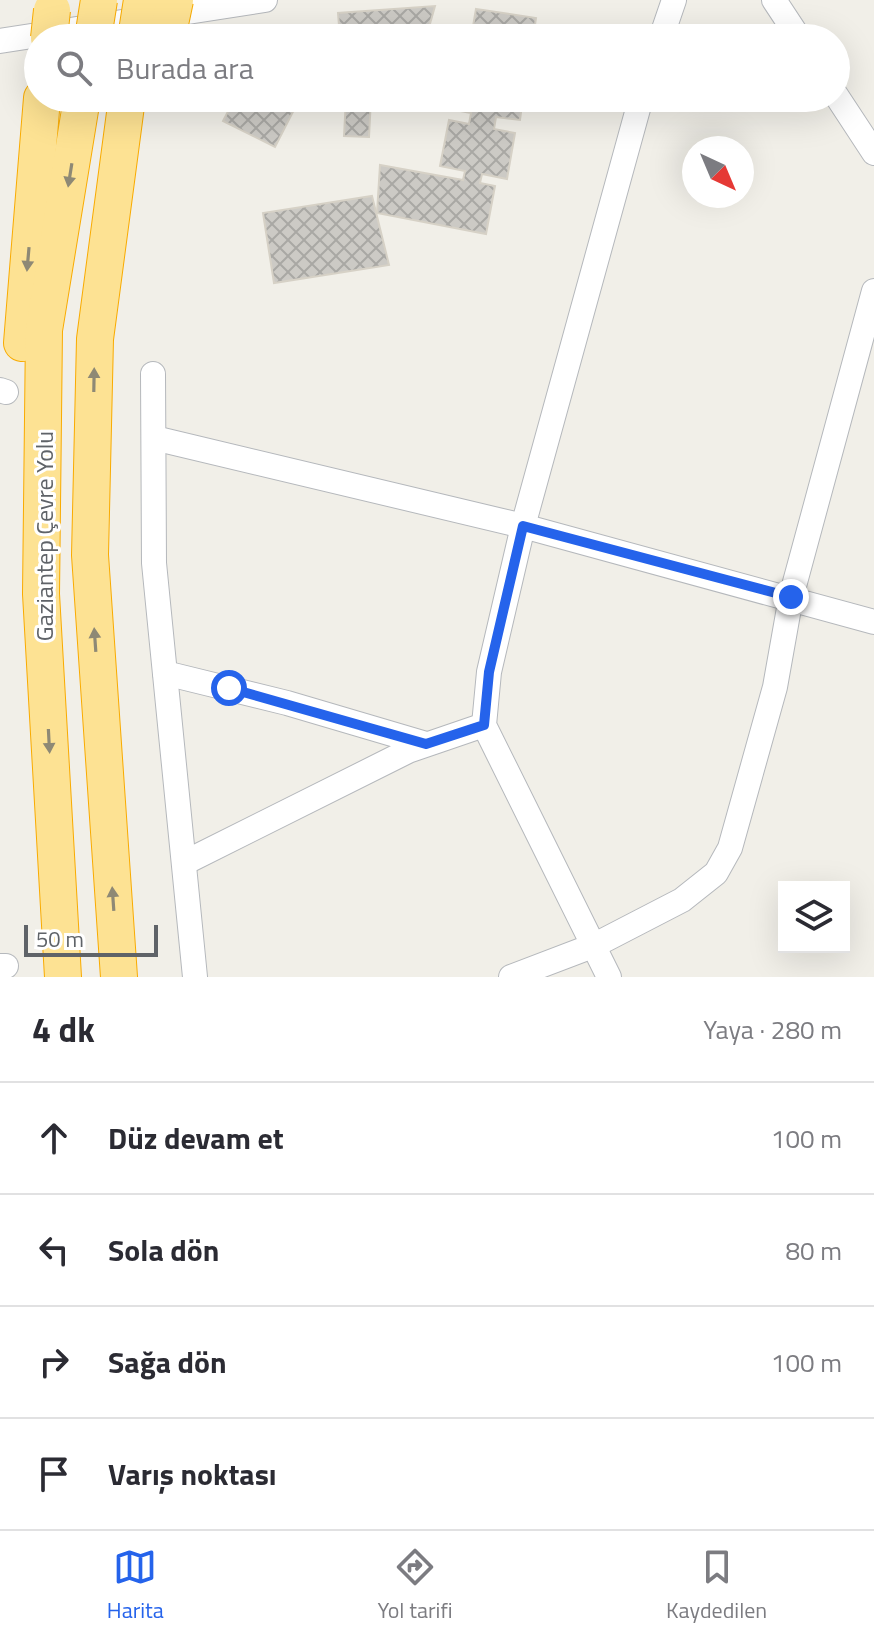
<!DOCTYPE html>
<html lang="tr">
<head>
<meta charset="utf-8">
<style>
	:root { --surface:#fff; --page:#f7f7f7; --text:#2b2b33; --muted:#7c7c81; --line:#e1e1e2; --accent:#2563eb }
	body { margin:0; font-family:"Titillium Web",sans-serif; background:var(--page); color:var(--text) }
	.controls { position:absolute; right:24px; bottom:24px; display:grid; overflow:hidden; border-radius:0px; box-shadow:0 8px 32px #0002 }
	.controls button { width:72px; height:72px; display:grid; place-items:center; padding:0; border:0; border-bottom:2px solid var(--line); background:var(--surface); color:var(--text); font:40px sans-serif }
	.compass { position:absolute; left:682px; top:136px; width:72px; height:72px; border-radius:50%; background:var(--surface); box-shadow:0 8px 32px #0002; rotate:136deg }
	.scale { position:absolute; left:24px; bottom:20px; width:134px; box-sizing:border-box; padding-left:8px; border:4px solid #5f6368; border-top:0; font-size:22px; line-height:28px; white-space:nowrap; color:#5f6368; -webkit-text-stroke:6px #fff; paint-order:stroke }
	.stop { position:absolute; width:24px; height:24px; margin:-18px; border:6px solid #2563eb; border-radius:50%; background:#fff }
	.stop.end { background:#2563eb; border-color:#fff; box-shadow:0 2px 8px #0008 }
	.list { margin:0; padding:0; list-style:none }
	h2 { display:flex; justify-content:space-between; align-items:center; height:104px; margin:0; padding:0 32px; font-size:34px }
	h2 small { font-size:26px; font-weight:400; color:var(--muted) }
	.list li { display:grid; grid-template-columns:52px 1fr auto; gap:24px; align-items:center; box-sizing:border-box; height:112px; padding:0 32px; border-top:2px solid var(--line) }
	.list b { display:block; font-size:30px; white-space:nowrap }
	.list em { font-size:26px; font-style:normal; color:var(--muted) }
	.icon { flex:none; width:44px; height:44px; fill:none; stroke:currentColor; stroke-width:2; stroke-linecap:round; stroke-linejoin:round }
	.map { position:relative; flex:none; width:874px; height:977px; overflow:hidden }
	.search { position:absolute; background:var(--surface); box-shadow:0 8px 32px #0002; left:24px; right:24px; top:24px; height:88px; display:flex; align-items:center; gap:20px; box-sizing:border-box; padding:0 28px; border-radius:44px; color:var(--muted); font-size:30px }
	.sheet { height:552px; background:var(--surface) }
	nav { display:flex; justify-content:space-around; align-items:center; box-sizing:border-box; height:112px; border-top:2px solid var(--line); background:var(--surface); font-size:22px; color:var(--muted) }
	nav a { display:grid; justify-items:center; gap:4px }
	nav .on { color:var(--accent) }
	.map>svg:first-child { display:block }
	.building { fill:url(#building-cross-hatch); stroke:#d6d1c6; stroke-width:2 }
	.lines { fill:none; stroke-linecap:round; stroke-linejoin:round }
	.minor-casing { stroke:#b5b8bc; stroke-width:26 }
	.highway-casing { stroke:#f9ab00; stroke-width:38 }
	.minor { stroke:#fff; stroke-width:24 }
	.highway { stroke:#fde293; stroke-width:36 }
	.highway-bridge-casing { stroke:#f9ab00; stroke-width:38; stroke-linecap:butt }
	.highway-bridge { stroke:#fde293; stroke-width:36 }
	.oneway { fill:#8e8975 }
	.route { stroke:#2563eb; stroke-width:10 }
	.labels { text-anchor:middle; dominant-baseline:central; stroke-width:6; stroke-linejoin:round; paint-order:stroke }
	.street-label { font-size:24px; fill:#5f6368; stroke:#fff }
</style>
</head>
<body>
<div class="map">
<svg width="874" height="977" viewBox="0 0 874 977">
	<defs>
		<pattern id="building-cross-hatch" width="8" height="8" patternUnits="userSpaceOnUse" patternTransform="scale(2)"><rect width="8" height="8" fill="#cccac5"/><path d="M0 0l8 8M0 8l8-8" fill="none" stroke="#a9a8a4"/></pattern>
	</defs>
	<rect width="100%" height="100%" fill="#f1efe8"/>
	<g class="building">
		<polygon points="435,6 426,38 340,38 338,13"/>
		<polygon points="476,9 536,18 533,38 471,38"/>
		<polygon points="235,98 295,98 299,100 275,147 223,121"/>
		<polygon points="346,98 371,98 369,137 344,136"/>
		<polygon points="462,98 523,98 520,120 496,117 494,129 515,133 507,179 482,174 480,183 495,186 486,234 377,213 380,165 463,180 465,171 440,166 449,120 469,124 471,113 460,111"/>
		<polygon points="372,196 389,265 274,283 263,213"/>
	</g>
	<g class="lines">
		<defs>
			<g id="minor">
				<polyline points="774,0 799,38"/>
				<polyline points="661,38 674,0"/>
				<polyline points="0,41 265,0"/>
				<polyline points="836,95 874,153"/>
				<polyline points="153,374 154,563 195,977"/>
				<polyline points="0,390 6,392"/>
				<polyline points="154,438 523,526 874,622"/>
				<polyline points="165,673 287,703 426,744"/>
				<polyline points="184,863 408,751 484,725"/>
				<polyline points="0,966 6,966"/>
				<polyline points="511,977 595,945 682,900 716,873 730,848 775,687 791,597 874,291"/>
				<polyline points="609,977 484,725 489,672 523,526 641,98"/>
			</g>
			<g id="highway">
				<polyline points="22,343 42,98"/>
				<polyline points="63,977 41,594 44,330 82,98"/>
				<polyline points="119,977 90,555 95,339 127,98"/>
			</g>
		</defs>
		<use href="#minor" class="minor-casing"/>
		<use href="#highway" class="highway-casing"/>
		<use href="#minor" class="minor"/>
		<use href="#highway" class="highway"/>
		<defs>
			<g id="highway-bridge">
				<polyline points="49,38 52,10"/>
				<polyline points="93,38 99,0"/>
				<polyline points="136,38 142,0"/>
				<polyline points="167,38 175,0"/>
			</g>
		</defs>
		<use href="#highway-bridge" class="highway-bridge-casing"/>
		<use href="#highway-bridge" class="highway-bridge"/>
	</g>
	<defs><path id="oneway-solid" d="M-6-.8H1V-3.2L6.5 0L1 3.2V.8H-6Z" transform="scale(2)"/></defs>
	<g class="oneway">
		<use href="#oneway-solid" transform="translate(70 175) rotate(99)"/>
		<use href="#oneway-solid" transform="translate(28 259) rotate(95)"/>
		<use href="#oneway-solid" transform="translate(94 380) rotate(-89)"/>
		<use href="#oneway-solid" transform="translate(95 640) rotate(-94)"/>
		<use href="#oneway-solid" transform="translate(49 741) rotate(87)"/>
		<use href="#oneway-solid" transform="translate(113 899) rotate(-94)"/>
	</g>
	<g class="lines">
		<polyline class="route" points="229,688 426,744 484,725 489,672 523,526 791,597"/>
	</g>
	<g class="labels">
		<g class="street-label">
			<text transform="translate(44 536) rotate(-90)">Gaziantep Çevre Yolu</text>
		</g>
	</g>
</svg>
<div class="controls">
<button><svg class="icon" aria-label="layers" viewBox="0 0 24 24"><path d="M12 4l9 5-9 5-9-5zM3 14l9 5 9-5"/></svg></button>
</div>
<svg class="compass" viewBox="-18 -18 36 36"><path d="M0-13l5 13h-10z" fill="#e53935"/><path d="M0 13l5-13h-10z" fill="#7c7c81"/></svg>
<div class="scale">50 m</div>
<div class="stop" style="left:229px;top:688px"></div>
<div class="stop end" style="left:791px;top:597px"></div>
<div class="search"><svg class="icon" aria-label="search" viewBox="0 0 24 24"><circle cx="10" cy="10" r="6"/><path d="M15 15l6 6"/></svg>Burada ara</div>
</div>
<section class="sheet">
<h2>4 dk<small>Yaya · 280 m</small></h2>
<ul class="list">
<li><svg class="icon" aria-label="ahead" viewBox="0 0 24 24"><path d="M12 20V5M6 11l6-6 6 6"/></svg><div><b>Düz devam et</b></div><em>100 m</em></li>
<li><svg class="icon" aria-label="left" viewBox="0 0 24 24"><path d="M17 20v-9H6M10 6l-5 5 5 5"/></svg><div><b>Sola dön</b></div><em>80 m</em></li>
<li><svg class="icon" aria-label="right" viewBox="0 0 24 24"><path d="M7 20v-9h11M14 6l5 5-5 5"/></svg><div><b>Sağa dön</b></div><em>100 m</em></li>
<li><svg class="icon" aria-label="arrive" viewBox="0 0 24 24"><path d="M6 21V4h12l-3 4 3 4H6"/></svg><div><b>Varış noktası</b></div></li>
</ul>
</section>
<nav>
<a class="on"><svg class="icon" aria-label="map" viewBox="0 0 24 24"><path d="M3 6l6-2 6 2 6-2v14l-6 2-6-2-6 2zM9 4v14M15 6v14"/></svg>Harita</a>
<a><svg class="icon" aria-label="directions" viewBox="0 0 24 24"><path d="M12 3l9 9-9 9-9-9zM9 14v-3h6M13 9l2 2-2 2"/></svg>Yol tarifi</a>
<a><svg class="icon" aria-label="saved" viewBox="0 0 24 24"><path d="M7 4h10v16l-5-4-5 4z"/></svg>Kaydedilen</a>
</nav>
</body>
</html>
